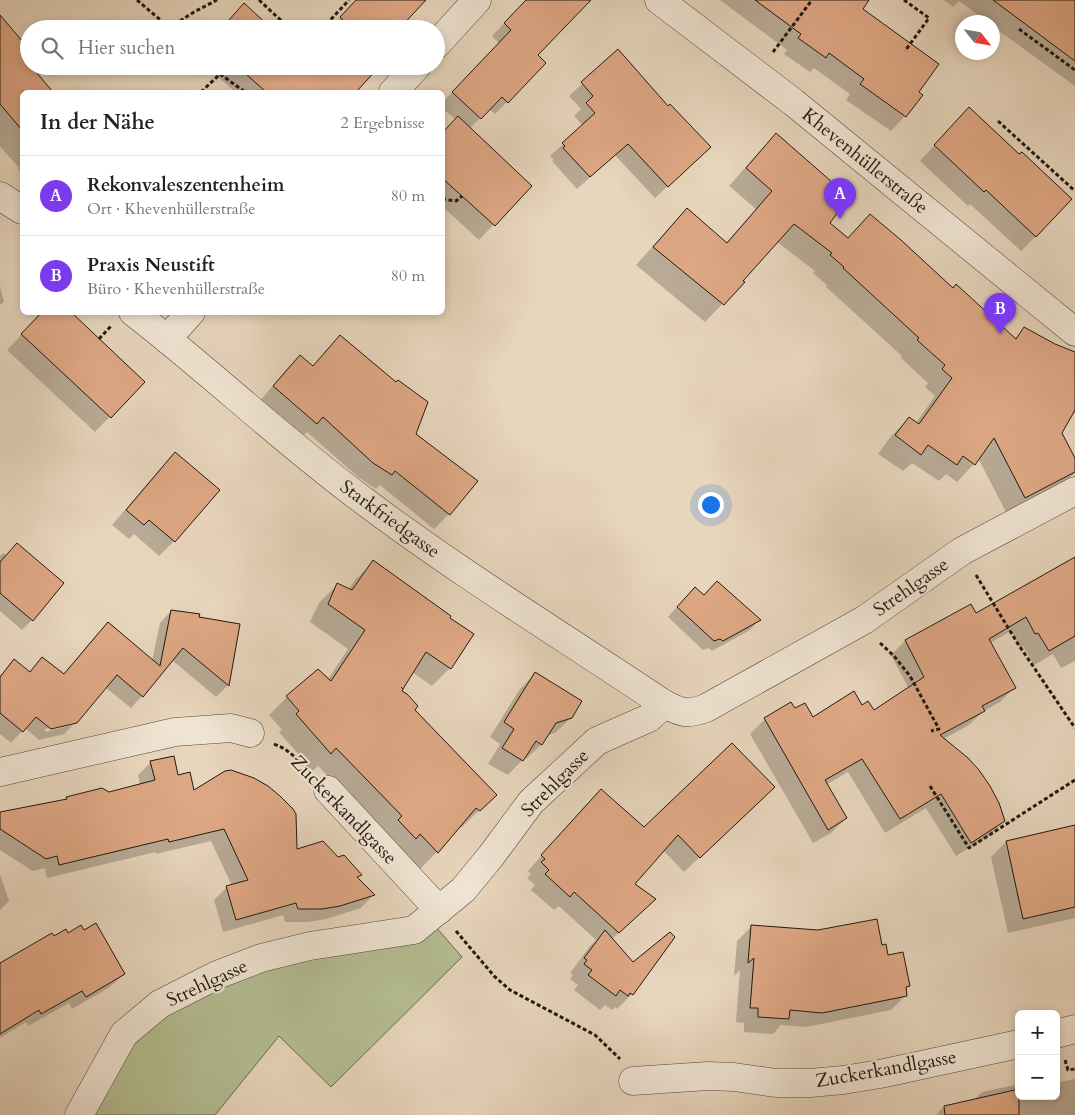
<!DOCTYPE html>
<html lang="de">
<head>
<meta charset="utf-8">
<style>
	:root { --surface:#fff; --page:#f2f2f2; --text:#222; --muted:#767676; --line:#e0e0e0; --accent:#7c3aed }
	body { margin:0; font-family:Cardo,serif; background:var(--page); color:var(--text) }
	.controls { position:absolute; right:15px; bottom:15px; display:grid; overflow:hidden; border-radius:8px; box-shadow:0 2px 8px #0003 }
	.controls button { width:45px; height:45px; display:grid; place-items:center; padding:0; border:0; border-bottom:1px solid var(--line); background:var(--surface); color:var(--text); font:25px sans-serif }
	.compass { position:absolute; left:955px; top:15px; width:45px; height:45px; border-radius:50%; background:var(--surface); box-shadow:0 2px 8px #0003; rotate:121deg }
	.you { position:absolute; left:710px; top:504px; width:18px; height:18px; margin:-12px; border:4px solid #fff; border-radius:50%; background:#1a73e8; box-shadow:0 0 0 8px #1a73e833 }
	.badge { display:grid; place-items:center; width:32px; height:32px; border-radius:50%; background:var(--accent); color:#fff; font-size:16px; font-weight:700 }
	.pin { position:absolute; translate:-50% -41px; filter:drop-shadow(0 1px 2px #0008) }
	.pin::after { content:''; position:absolute; top:26px; width:18px; height:15px; background:inherit; clip-path:polygon(0 0,100% 0,50% 100%) }
	.list { margin:0; padding:0; list-style:none }
	h2 { display:flex; justify-content:space-between; align-items:center; height:65px; margin:0; padding:0 20px; font-size:21px }
	h2 small { font-size:16px; font-weight:400; color:var(--muted) }
	.list li { display:grid; grid-template-columns:32px 1fr auto; gap:15px; align-items:center; box-sizing:border-box; height:80px; padding:0 20px; border-top:1px solid var(--line) }
	.list b { display:block; font-size:19px; white-space:nowrap }
	.list p { margin:0; font-size:16px; white-space:nowrap; color:var(--muted) }
	.list em { font-size:16px; font-style:normal; color:var(--muted) }
	.icon { flex:none; width:28px; height:28px; fill:none; stroke:currentColor; stroke-width:2; stroke-linecap:round; stroke-linejoin:round }
	.map { position:relative; flex:none; width:1075px; height:1115px; overflow:hidden }
	.search { position:absolute; background:var(--surface); box-shadow:0 2px 8px #0003; left:20px; top:20px; width:425px; height:55px; display:flex; align-items:center; gap:12px; box-sizing:border-box; padding:0 18px; border-radius:28px; color:var(--muted); font-size:19px }
	.panel { position:absolute; background:var(--surface); box-shadow:0 2px 8px #0003; left:20px; top:90px; width:425px; height:225px; border-radius:8px }
	.map>svg:first-child { display:block }
	.green { fill:#b4bd92; stroke:#6a6a50 }
	.shadow { fill:#0003 }
	.building { fill:#dea784; stroke:#21180f }
	.lines { fill:none; stroke-linecap:round; stroke-linejoin:round }
	.minor-casing { stroke:#52473a; stroke-width:29 }
	.path { stroke:#21180f; stroke-width:3; stroke-dasharray:4 2.5; stroke-linecap:butt }
	.minor { stroke:#efe4d3; stroke-width:28 }
	.labels { text-anchor:middle; dominant-baseline:central; stroke-width:4.5; stroke-linejoin:round; paint-order:stroke }
	.street-label { font-size:19px; fill:#21180f; stroke:#efe4d3 }
</style>
</head>
<body>
<div class="map">
<svg width="1075" height="1115" viewBox="0 0 1075 1115">
	<rect width="100%" height="100%" fill="#e7d5bc"/>
	<filter id="stains"><feTurbulence type="fractalNoise" baseFrequency=".004" numOctaves="4"/><feColorMatrix values="0 0 0 0 .2 0 0 0 0 .09 0 0 0 0 .02 0 0 0 .5 -.17"/></filter>
	<radialGradient id="worn" r=".72"><stop offset=".6" stop-color="#630" stop-opacity="0"/><stop offset="1" stop-color="#630" stop-opacity=".3"/></radialGradient>
	<polygon class="green" points="435,926 462,957 331,1087 279,1036 215,1115 88,1115 128,1042 161,1012 238,973"/>
	<g class="shadow">
		<polygon points="356,0 424,0 397,29 330,29"/>
		<polygon points="527,0 572,0 507,102 495,114 489,109 469,129 530,186 479,240 442,206 442,134 456,120 442,108 442,103 499,43 492,36"/>
		<polygon points="720,0 850,0 917,92 905,116 891,131 846,100 850,94 814,68 810,72 784,54 787,50"/>
		<polygon points="944,0 1075,0 1075,86 992,26 992,22 988,22 959,1 953,7"/>
		<polygon points="0,17 29,66 51,92 22,92 22,174 18,169 19,168 0,146"/>
		<polygon points="618,51 668,108 697,159 655,198 615,155 577,189 552,161 554,160 550,156 583,126 574,116 581,109 569,96"/>
		<polygon points="206,66 311,66 372,74 355,92 235,92"/>
		<polygon points="954,124 1019,156 1036,236 1021,251 970,204 968,206 920,161"/>
		<polygon points="776,135 829,224 848,239 952,289 1014,339 1024,329 1055,345 1075,353 1075,414 1073,412 1061,433 1075,461 1075,473 1061,486 1007,514 978,458 974,464 957,482 946,474 939,481 912,463 903,471 878,454 891,436 909,419 916,423 935,396 925,387 928,383 901,358 902,356 826,287 827,285 813,273 815,271 776,241 741,281 743,282 705,322 636,265 670,227 687,209 726,243 756,209 729,186 759,152"/>
		<polygon points="0,286 4,302 0,305"/>
		<polygon points="43,312 143,382 95,432 7,350"/>
		<polygon points="340,337 415,434 476,481 449,514 434,529 380,485 376,489 358,477 307,432 301,438 259,402 285,371 300,356 312,367"/>
		<polygon points="175,454 174,541 159,556 134,534 129,539 112,525 160,469"/>
		<polygon points="3,553 6,555 32,620 22,630 0,611 0,556"/>
		<polygon points="373,562 450,668 432,686 412,672 400,691 413,710 495,795 461,828 459,826 437,852 419,870 318,766 313,771 279,732 282,730 269,715 287,697 318,671 328,679 348,649 310,622 319,603 337,585 348,590 355,580"/>
		<polygon points="1075,564 1075,661 1061,668 1053,654 1034,665 1023,646 1021,648 1011,631 990,643 1014,688 1000,702 982,712 969,725 943,739 1004,821 989,836 956,856 926,808 885,833 848,772 826,785 846,818 831,833 813,843 750,734 765,719 791,703 795,710 813,719 862,706 873,712 909,689 891,655 905,641 970,606 975,615"/>
		<polygon points="703,597 759,620 750,630 712,651 709,648 703,650 668,617 685,598"/>
		<polygon points="171,611 198,618 238,625 227,686 216,697 172,660 142,696 131,708 105,687 76,722 45,729 45,732 73,725 64,734 39,740 25,728 11,743 0,734 0,676 14,661 29,673 42,659 63,675 96,635 108,624 152,661 160,623"/>
		<polygon points="535,674 571,718 555,733 547,735 541,745 526,759 524,758 508,775 488,764 500,744 490,737 520,689"/>
		<polygon points="151,762 177,777 194,792 296,850 338,858 360,875 357,878 373,895 361,908 326,919 308,922 285,922 283,915 223,932 214,900 227,887 232,886 211,841 156,854 156,852 47,878 45,868 33,871 0,850 0,818 64,801 67,798 108,794 140,785 138,775"/>
		<polygon points="601,790 644,829 758,802 684,872 663,850 633,884 639,914 612,939 632,994 617,1009 615,1007 612,1010 605,1005 600,1010 574,990 578,985 570,979 573,975 570,973 590,946 596,940 559,906 554,910 531,890 535,885 527,878 531,874 528,871 586,805"/>
		<polygon points="1075,827 1075,918 1008,933 991,857 1006,842"/>
		<polygon points="0,874 9,901 0,910"/>
		<polygon points="752,926 881,946 908,986 905,990 906,995 891,1010 806,1027 781,1025 773,1034 744,1032 744,1023 736,1022 740,970 734,976 737,941"/>
		<polygon points="67,935 124,974 110,987 72,1009 69,1003 28,1026 26,1022 0,1038 0,965 54,938"/>
		<polygon points="1075,1079 1075,1115 936,1115 944,1106 974,1100 982,1092 1019,1084 1019,1096 1056,1096 1056,1083"/>
	</g>
	<g class="building">
		<polygon points="356,0 426,0 399,29 352,29 340,17"/>
		<polygon points="526,0 591,0 538,55 546,63 508,103 502,97 481,119 452,92 511,30 504,23"/>
		<polygon points="755,0 869,0 863,9 939,64 919,92 923,95 906,117 860,84 864,79 829,53 826,58 798,38 801,34"/>
		<polygon points="993,0 1075,0 1075,61"/>
		<polygon points="244,3 272,29 221,29"/>
		<polygon points="0,15 29,49 29,66 31,66 53,92 22,92 22,130 0,104"/>
		<polygon points="618,49 668,106 670,104 711,147 668,187 628,144 590,177 563,148 565,146 562,143 595,113 586,103 593,96 581,82"/>
		<polygon points="237,66 380,66 356,92 266,92"/>
		<polygon points="969,107 1019,154 1022,152 1072,199 1036,237 986,190 984,192 934,145"/>
		<polygon points="458,116 532,186 495,226 442,178 442,133"/>
		<polygon points="776,133 849,197 830,223 848,238 870,214 901,240 953,288 956,284 1016,339 1024,327 1055,344 1075,352 1075,410 1062,433 1075,458 1075,472 1025,498 994,438 975,465 963,456 957,465 928,445 921,455 895,435 909,417 919,424 952,378 942,369 945,365 917,340 919,338 843,268 844,267 830,255 832,253 794,224 743,281 745,282 724,305 653,247 687,208 727,243 772,191 746,168"/>
		<polygon points="42,312 71,312 145,382 111,418 21,334"/>
		<polygon points="340,335 396,382 398,380 428,402 416,434 478,481 450,515 395,471 392,475 373,463 323,417 317,424 273,386 300,355 313,366"/>
		<polygon points="175,452 220,490 175,542 149,520 144,525 126,510"/>
		<polygon points="17,543 64,583 33,621 0,593 0,562"/>
		<polygon points="1075,557 1075,636 1049,651 1038,633 1035,634 1026,617 989,639 1016,688 982,706 985,711 940,735 968,758 979,770 990,786 999,803 1005,821 971,843 941,794 900,819 862,759 825,780 847,818 828,830 764,718 791,702 795,708 805,703 813,717 854,691 862,705 868,701 874,710 924,677 905,640 971,604 976,613"/>
		<polygon points="373,560 451,616 450,618 474,634 451,669 426,652 403,689 401,687 403,689 402,691 407,694 418,706 415,710 497,795 480,811 476,808 438,853 420,834 416,839 398,820 402,816 336,748 331,754 296,714 299,711 286,696 318,669 331,681 365,630 328,604 337,583 352,590"/>
		<polygon points="717,581 761,620 723,641 720,639 714,641 677,607 695,587 704,595"/>
		<polygon points="171,610 200,614 199,617 240,624 229,686 183,648 143,697 117,675 77,723 51,729 36,717 23,732 0,713 0,677 14,659 30,672 42,657 64,674 108,622 160,666"/>
		<polygon points="535,672 582,701 572,718 556,723 542,745 536,741 523,761 502,748 514,729 504,722"/>
		<polygon points="732,743 775,787 700,858 678,835 635,884 656,899 619,933 574,892 570,897 545,874 549,870 541,862 545,859 541,855 601,789 644,827"/>
		<polygon points="174,756 178,775 190,772 194,790 225,771 231,770 254,778 268,786 280,796 293,809 296,814 297,849 323,841 338,857 344,855 362,875 357,877 375,895 340,906 322,909 298,909 296,903 236,920 226,886 248,880 224,829 169,842 168,839 59,865 57,856 46,859 0,829 0,812 67,799 66,797 102,788 109,792 155,780 150,761"/>
		<polygon points="1075,825 1075,907 1023,919 1006,841"/>
		<polygon points="877,919 882,945 886,944 888,955 903,952 910,986 906,987 907,996 822,1013 790,1010 789,1019 758,1017 758,1008 750,1008 754,958 748,963 751,925 818,930"/>
		<polygon points="96,923 125,974 86,997 82,991 41,1014 39,1010 0,1034 0,963 52,933 54,936 66,929 68,933 81,925 84,930"/>
		<polygon points="605,930 633,962 670,932 675,937 633,995 630,993 628,996 620,990 616,996 588,975 592,970 584,964 587,960 584,958"/>
		<polygon points="1019,1089 1019,1115 945,1115 944,1106"/>
	</g>
	<g class="lines">
		<defs>
			<g id="minor">
				<polyline points="659,0 793,102 1075,332"/>
				<polyline points="436,45 477,0"/>
				<polyline points="393,92 417,66"/>
				<polyline points="0,196 22,210"/>
				<path d="M133 312C212 373 284 442 364 501 461 574 564 637 664 704 682 713 687 715 706 708L864 620 962 551 1075 491"/>
				<polyline points="167,339 191,312"/>
				<polyline points="0,772 175,732 231,728 250,733"/>
				<polyline points="328,790 439,910"/>
				<polyline points="1056,1034 1075,1029"/>
				<polyline points="633,1081 708,1076 734,1077 776,1083 810,1083 843,1080 880,1074 1019,1044"/>
				<polyline points="79,1115 124,1034 160,1004 217,975 261,958 310,946 414,930 463,890 491,856 531,802 597,741 649,718 664,704"/>
			</g>
		</defs>
		<use href="#minor" class="minor-casing"/>
		<g class="path">
			<polyline points="137,0 171,29"/>
			<polyline points="259,0 288,27 286,29"/>
			<polyline points="904,0 929,18 905,51"/>
			<polyline points="288,27 311,29"/>
			<polyline points="169,28 194,12 217,0"/>
			<polyline points="322,29 349,0"/>
			<polyline points="1019,29 1075,70"/>
			<polyline points="773,52 812,0"/>
			<polyline points="220,74 245,92"/>
			<polyline points="201,92 220,74 211,66"/>
			<polyline points="998,121 1075,191"/>
			<polyline points="442,199 456,201 462,196"/>
			<polyline points="99,339 111,326"/>
			<polyline points="976,575 1018,644 1075,728"/>
			<polyline points="880,643 894,656 910,676 939,729 931,731"/>
			<polyline points="274,744 285,749 311,770"/>
			<polyline points="930,786 969,848 1075,780"/>
			<polyline points="456,931 494,976 510,990 595,1035 620,1059"/>
			<polyline points="1065,1060 1068,1070 1075,1069"/>
		</g>
		<use href="#minor" class="minor"/>
	</g>
	<g class="labels">
		<g class="street-label">
			<text transform="translate(865 161) rotate(39)">Khevenhüllerstraße</text>
			<text transform="translate(390 519) rotate(36)">Starkfriedgasse</text>
			<text transform="translate(911 587) rotate(-35)">Strehlgasse</text>
			<text transform="translate(555 783) rotate(-45)">Strehlgasse</text>
			<text transform="translate(344 810) rotate(46)">Zuckerkandlgasse</text>
			<text transform="translate(207 983) rotate(-25)">Strehlgasse</text>
			<text transform="translate(886 1069) rotate(-10)">Zuckerkandlgasse</text>
		</g>
	</g>
	<rect width="100%" height="100%" filter="url(#stains)"/>
	<rect width="100%" height="100%" fill="url(#worn)"/>
</svg>
<div class="controls">
<button>+</button>
<button>−</button>
</div>
<svg class="compass" viewBox="-18 -18 36 36"><path d="M0-13l5 13h-10z" fill="#e53935"/><path d="M0 13l5-13h-10z" fill="#767676"/></svg>
<div class="you"></div>
<div class="pin badge" style="left:840px;top:219px">A</div>
<div class="pin badge" style="left:1000px;top:334px">B</div>
<div class="search"><svg class="icon" aria-label="search" viewBox="0 0 24 24"><circle cx="10" cy="10" r="6"/><path d="M15 15l6 6"/></svg>Hier suchen</div>
<section class="panel">
<h2>In der Nähe<small>2 Ergebnisse</small></h2>
<ul class="list">
<li><span class="badge">A</span><div><b>Rekonvaleszentenheim</b><p>Ort · Khevenhüllerstraße</p></div><em>80 m</em></li>
<li><span class="badge">B</span><div><b>Praxis Neustift</b><p>Büro · Khevenhüllerstraße</p></div><em>80 m</em></li>
</ul>
</section>
</div>
</body>
</html>
